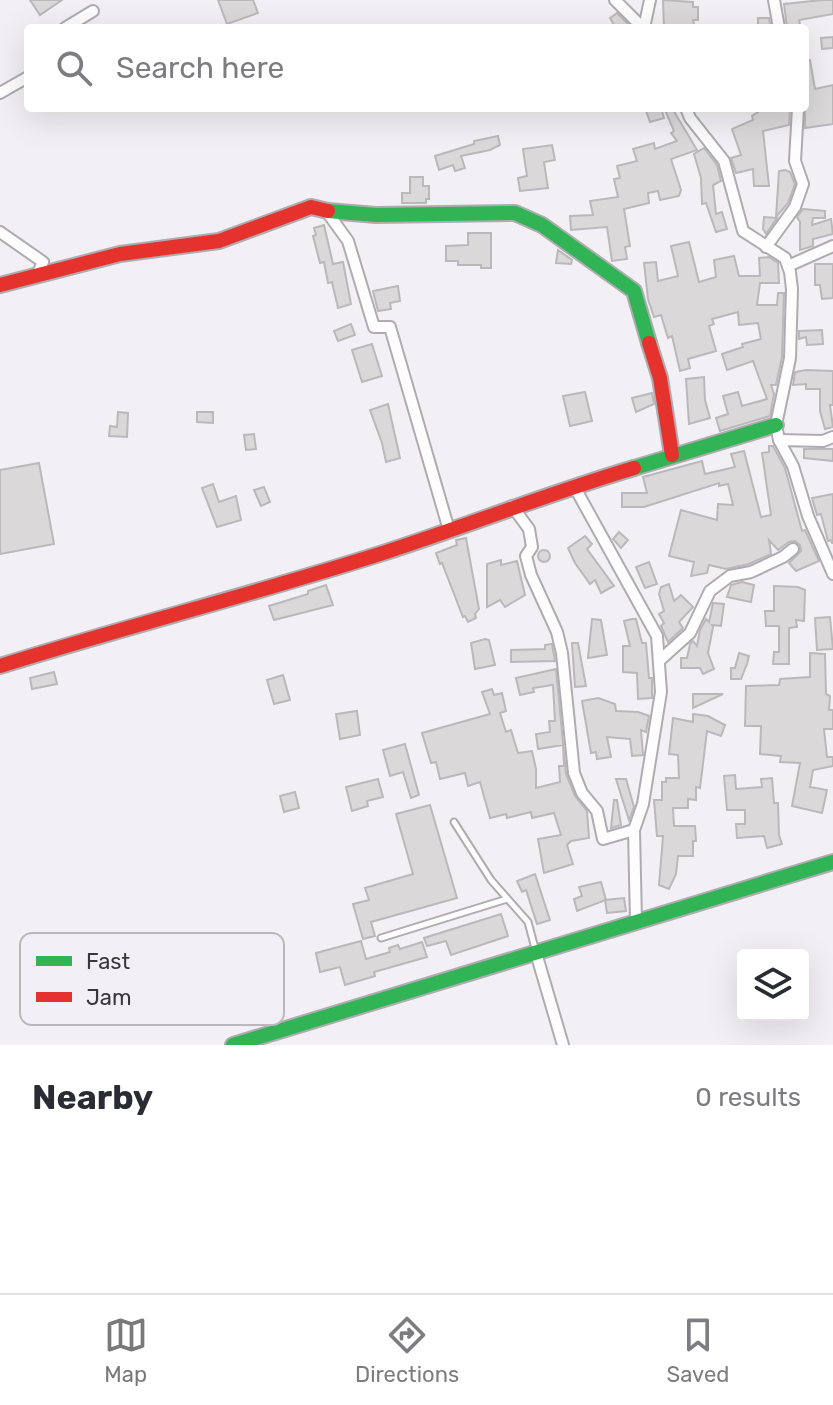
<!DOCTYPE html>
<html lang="en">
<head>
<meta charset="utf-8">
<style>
	:root { --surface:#fff; --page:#f2f2f3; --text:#2b2b33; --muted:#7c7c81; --line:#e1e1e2; --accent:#79787b }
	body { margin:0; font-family:Rubik,sans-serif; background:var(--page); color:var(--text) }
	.controls { position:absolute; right:24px; bottom:24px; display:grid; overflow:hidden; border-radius:8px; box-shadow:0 8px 32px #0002 }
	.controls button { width:72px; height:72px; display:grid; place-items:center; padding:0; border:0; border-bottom:2px solid var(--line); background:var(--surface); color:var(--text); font:40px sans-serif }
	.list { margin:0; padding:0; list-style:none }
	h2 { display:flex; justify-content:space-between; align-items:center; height:104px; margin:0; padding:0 32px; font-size:34px }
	h2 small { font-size:26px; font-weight:400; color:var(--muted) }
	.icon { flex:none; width:44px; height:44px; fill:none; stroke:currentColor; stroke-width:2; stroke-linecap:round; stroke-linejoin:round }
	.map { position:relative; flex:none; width:833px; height:1045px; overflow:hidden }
	.search { position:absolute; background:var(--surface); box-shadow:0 8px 32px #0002; left:24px; right:24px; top:24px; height:88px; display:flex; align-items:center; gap:20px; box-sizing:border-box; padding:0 28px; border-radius:8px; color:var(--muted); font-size:30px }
	.sheet { height:248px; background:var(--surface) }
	nav { display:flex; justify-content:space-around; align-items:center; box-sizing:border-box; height:112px; border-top:2px solid var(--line); background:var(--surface); font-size:22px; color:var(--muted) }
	nav a { display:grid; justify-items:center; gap:4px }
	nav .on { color:var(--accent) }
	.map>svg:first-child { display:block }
	.building { fill:#dbd8da; stroke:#bbb8ba; stroke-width:2 }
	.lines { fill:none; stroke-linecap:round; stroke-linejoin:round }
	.lane-casing { stroke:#aeacb0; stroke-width:9 }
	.street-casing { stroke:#aeacb0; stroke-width:14 }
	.fast-casing { stroke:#aeacb0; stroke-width:18 }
	.jam-casing { stroke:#aeacb0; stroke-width:18 }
	.lane { stroke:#fdfdfe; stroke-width:5 }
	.street { stroke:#fdfdfe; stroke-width:10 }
	.fast { stroke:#30b455; stroke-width:14 }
	.jam { stroke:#e5322d; stroke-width:14 }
	.key { fill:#f3eff6; stroke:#bbb8bd; stroke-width:2 }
	.key-label { font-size:22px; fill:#383739 }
</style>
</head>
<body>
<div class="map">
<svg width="833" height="1045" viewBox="0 0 833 1045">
	<rect width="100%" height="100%" fill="#f3f0f5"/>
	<g class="building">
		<polygon points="30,0 62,0 40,15"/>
		<polygon points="218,0 253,0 258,13 227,24"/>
		<polygon points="663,0 693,2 693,7 698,7 698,20 693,20 695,28 664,28"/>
		<polygon points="822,0 833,0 833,14 799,20 800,25 787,28 784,4"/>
		<polygon points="617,13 629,25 616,28 610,18"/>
		<polygon points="758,18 769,18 771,28 758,28"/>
		<polygon points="833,37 833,48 822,49 821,38"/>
		<polygon points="810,60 815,89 833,85 833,124 805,128 805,61"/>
		<polygon points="645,108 661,108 664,118 650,122"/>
		<polygon points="664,108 672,108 697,150 671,159 681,190 679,196 660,200 658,191 648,193 649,203 624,209 630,246 625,247 627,259 612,261 607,227 571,230 570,216 593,215 590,201 618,197 614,179 620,178 617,166 637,161 633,149 654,143 655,149 677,141 671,133 674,131"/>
		<polygon points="764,108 790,108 789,125 763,131 769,186 754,186 753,169 736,173 731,158 741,155 732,129 753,120 752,116"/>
		<polygon points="498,136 500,145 490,150 461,156 465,168 455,171 453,165 439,170 435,156 474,144 474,141"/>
		<polygon points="552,145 555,160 544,162 548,188 520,191 518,178 527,176 523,149"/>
		<polygon points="704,148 717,165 721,181 713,185 716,214 722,212 727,229 716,232 706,203 702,204 701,178 694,154"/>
		<polygon points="785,170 790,172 795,184 788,203 776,217 779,171"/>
		<polygon points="410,177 423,177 423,186 429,186 429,199 426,199 426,203 402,203 402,193 410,193"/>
		<polygon points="803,209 825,211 825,218 813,218 812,225 831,219 833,234 813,239 813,246 800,250 800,222 797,217"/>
		<polygon points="764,217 777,218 766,234 763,229"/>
		<polygon points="324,225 333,264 343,262 351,304 338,308 332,282 328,283 324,262 320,263 313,236 316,235 314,228"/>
		<polygon points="468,233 491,233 491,268 481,268 481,265 458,265 458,261 446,261 446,246 468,245"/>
		<polygon points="689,242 699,282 716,277 714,260 734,256 739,276 760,276 759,258 769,257 778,263 779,283 760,283 757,305 777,305 778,293 784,293 782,357 776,385 771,385 774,394 770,416 720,431 716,418 728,414 723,396 738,392 742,406 767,399 753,361 727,370 722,354 743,347 742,344 761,339 758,323 739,325 738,312 712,319 714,324 709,326 716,351 688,359 690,368 680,371 672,336 668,338 661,315 654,317 648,299 644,263 656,262 658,281 678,276 671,246"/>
		<polygon points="558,250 572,260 571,264 556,263"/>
		<polygon points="815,264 833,264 833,298 822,299 820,285 815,285"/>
		<polygon points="398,286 400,301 390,303 391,309 378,311 373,291"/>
		<polygon points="351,324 355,335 338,341 334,331"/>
		<polygon points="822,330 823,344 807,345 806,337 799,339 799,331"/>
		<polygon points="372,344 382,376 362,382 352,350"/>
		<polygon points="806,370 833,371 833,405 830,405 833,427 825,429 820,411 820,389 806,389 806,384 793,385 795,372"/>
		<polygon points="704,377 705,400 710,418 689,424 686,379"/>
		<polygon points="585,392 592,421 570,426 563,396"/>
		<polygon points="652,393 654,404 636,412 632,398"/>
		<polygon points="388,404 400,458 386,462 382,443 370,410"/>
		<polygon points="118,412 128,413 127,437 109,436 110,426 117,427"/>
		<polygon points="197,412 213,412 213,423 197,422"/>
		<polygon points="254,434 256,449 246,450 244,435"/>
		<polygon points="769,446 773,446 785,468 802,531 805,530 819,561 796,571 789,563 801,551 800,545 795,541 789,542 778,550 769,540 771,554 749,564 726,569 709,565 707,573 691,576 694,562 669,556 681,510 717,520 718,504 733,505 728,484 719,486 719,483 644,507 622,507 622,493 647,493 643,477 702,461 705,474 735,467 731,454 744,451 761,517 771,515 762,453 769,452"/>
		<polygon points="804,449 833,449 833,461 804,458"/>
		<polygon points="39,463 54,544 0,554 0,470"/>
		<polygon points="213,484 219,502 236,496 241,520 217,527 202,488"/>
		<polygon points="264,487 270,502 261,506 254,490"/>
		<polygon points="833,494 833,543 832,543 831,540 828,541 821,514 817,515 812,498"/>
		<polygon points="619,532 628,540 621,548 613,539"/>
		<polygon points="585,536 592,544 587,549 614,586 601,593 595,580 590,584 575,563 568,548"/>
		<polygon points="466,538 479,609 475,614 476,618 468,622 465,616 463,617 442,563 440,564 436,553 457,545 456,540"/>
		<circle cx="544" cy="556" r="6"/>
		<polygon points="501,560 501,565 517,561 525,595 505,607 500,600 487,607 487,564"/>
		<polygon points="649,562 657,584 645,588 636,567"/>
		<polygon points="742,582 754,585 751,602 727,597 731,585"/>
		<polygon points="669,584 674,601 681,595 693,607 679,622 683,628 668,642 661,626 664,623 659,614 664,611 659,594 661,587"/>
		<polygon points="326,585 333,605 274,620 269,606 308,594 308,591"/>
		<polygon points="774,586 798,587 805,590 804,621 796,620 797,627 789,628 789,664 773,664 774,652 779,652 779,626 766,626 765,611 774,611"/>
		<polygon points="713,603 724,604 721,626 712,625 713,627 708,653 714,669 703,674 700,668 681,668 681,658 687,658 690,644 693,641 697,646 700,630 706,619 709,622"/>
		<polygon points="830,617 833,649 817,650 815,618"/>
		<polygon points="592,619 601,620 607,655 588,658"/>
		<polygon points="632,619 636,619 642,643 646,643 649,678 652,678 652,698 638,699 637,673 623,672 623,646 630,646 624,621"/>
		<polygon points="485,639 489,640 495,665 475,669 471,643"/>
		<polygon points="572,643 578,643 586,686 575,687"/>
		<polygon points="552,644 555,661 511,662 511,650 545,649 545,645"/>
		<polygon points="739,653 749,656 747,664 741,679 731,679 731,668 735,668"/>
		<polygon points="810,653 825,654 826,694 830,696 829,710 833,710 833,729 824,729 827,757 833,757 833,766 813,770 810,787 827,790 822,813 792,806 800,763 780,762 781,756 760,754 761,726 745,726 746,686 779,685 780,679 810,677"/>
		<polygon points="556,669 566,774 575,796 587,811 589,838 571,841 567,845 573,864 544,873 538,839 561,835 554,813 532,818 531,812 507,818 506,814 490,818 480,782 468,786 465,773 440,779 436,762 431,763 422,733 490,714 482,692 492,689 494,695 502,693 506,711 500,713 506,732 511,730 518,753 532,751 536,769 536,788 560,782 559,766 564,766 563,745 538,749 536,734 550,732 549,721 555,721 553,685 533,688 534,692 520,695 516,678"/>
		<polygon points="54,672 57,684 32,689 30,678"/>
		<polygon points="283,675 290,700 274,704 267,680"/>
		<polygon points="693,694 723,694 693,708"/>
		<polygon points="598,698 615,704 616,711 638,712 649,716 646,732 641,730 643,755 632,756 630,739 607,737 611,757 597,759 596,752 591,753 582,701"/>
		<polygon points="357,711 360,735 340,739 336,714"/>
		<polygon points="693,714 708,716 725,725 721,736 707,731 700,788 696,787 696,800 688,799 688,808 673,808 674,826 695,826 696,841 693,841 693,856 678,856 676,874 669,889 659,885 663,836 657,836 654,800 662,800 662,782 666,782 666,778 679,778 678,755 669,754 673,718 693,722"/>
		<polygon points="405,744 419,795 411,798 403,772 390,776 383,750"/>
		<polygon points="735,775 736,789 762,787 761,779 772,778 774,803 778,803 779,835 782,844 767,848 764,836 737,838 736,824 745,824 745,810 727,810 724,776"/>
		<polygon points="378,779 383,797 367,801 368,806 352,811 346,787"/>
		<polygon points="616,779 626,779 634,807 629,820"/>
		<polygon points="295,792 299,808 284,812 280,796"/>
		<polygon points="614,800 617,800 621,825 611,828"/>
		<polygon points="430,805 457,898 371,922 375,936 363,939 353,904 369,900 365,888 413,874 396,814"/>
		<polygon points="535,874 550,920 537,924 526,890 522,892 517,881"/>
		<polygon points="601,882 606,900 577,911 574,899 582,896 579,887"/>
		<polygon points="624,898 626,911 607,913 605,900"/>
		<polygon points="501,914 508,936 451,955 446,941 427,946 424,938"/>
		<polygon points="361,941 366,959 390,952 389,948 398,945 400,949 422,942 427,957 374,972 375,976 345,985 340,967 320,972 316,953"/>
	</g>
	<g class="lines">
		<defs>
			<g id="lane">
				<polyline points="454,822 491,880 528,922 536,952"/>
				<polyline points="381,938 507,899"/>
			</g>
			<g id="street">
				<polyline points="615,0 643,28"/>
				<polyline points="774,0 779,28"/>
				<polyline points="65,28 93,11"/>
				<polyline points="644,28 650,0"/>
				<polyline points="0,93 28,77"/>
				<polyline points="686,108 690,118 724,161 743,231 785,258 790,272 792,289 790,358 776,425 779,440 793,466 808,516 833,574"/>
				<polyline points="327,212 348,241 374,327 390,327 449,530"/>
				<polyline points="0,232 43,262 37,275"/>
				<polyline points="766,247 795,207 803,184 795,161 798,108"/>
				<polyline points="788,266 833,246"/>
				<polyline points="779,440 823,441 833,437"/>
				<polyline points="574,486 657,636 661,692 643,804 634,830 636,922"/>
				<polyline points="512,506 529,529 532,547 526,556 531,575 557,632 562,653 574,773 582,793 597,811 603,839 634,830"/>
				<polyline points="660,660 690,633 710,591 730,576 751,572 783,557 793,549"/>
				<polyline points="536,953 563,1045"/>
			</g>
			<g id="fast">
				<polyline points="328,211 376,215 515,213 542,225 634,291 649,343"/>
				<polyline points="634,468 776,425"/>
				<polyline points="233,1045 833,862"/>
			</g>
			<g id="jam">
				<polyline points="0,285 120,254 219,241 311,207 328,211"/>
				<polyline points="649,343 660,378 672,455"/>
				<path d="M0 666C128 626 258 593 386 552 469 525 550 493 634 468"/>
			</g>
		</defs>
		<use href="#lane" class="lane-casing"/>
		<use href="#street" class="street-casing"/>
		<use href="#fast" class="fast-casing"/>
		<use href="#jam" class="jam-casing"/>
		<use href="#lane" class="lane"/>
		<use href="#street" class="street"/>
		<use href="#fast" class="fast"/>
		<use href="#jam" class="jam"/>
	</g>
	<rect x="20" y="933" width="264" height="92" rx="12" class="key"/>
	<rect x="36" y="956" width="36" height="10" fill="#30b455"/>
	<rect x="36" y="992" width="36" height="10" fill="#e5322d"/>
	<g class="key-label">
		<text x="86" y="969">Fast</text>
		<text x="86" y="1005">Jam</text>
	</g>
</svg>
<div class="controls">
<button><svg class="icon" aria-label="layers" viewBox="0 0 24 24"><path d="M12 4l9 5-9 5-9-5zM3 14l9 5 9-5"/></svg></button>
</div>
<div class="search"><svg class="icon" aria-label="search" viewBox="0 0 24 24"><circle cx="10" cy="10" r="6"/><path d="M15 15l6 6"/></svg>Search here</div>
</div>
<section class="sheet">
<h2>Nearby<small>0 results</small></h2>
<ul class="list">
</ul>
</section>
<nav>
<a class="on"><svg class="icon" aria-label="map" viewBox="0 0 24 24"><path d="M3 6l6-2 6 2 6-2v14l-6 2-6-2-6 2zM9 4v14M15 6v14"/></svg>Map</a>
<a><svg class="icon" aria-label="directions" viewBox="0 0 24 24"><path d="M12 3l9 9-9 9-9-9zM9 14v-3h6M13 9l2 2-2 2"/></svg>Directions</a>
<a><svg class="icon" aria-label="saved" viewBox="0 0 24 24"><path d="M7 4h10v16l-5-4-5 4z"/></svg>Saved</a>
</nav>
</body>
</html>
